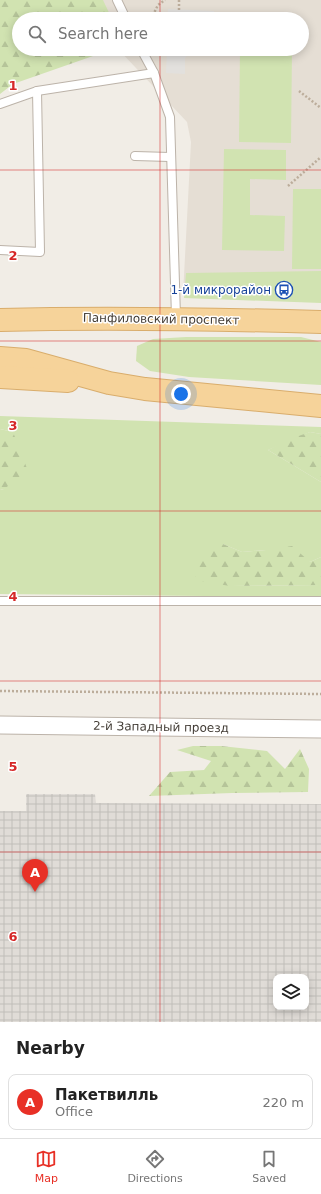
<!DOCTYPE html>
<html lang="en">
<head>
<meta charset="utf-8">
<style>
	:root { --surface:#fff; --page:#f6f6f6; --text:#222; --muted:#767676; --line:#e0e0e0; --accent:#e83026 }
	body { margin:0; font-family:"DejaVu Sans",sans-serif; background:var(--page); color:var(--text) }
	.controls { position:absolute; right:12px; bottom:12px; display:grid; overflow:hidden; border-radius:8px; box-shadow:0 2px 10px #0003 }
	.controls button { width:36px; height:36px; display:grid; place-items:center; padding:0; border:0; border-bottom:1px solid var(--line); background:var(--surface); color:var(--text); font:20px sans-serif }
	.you { position:absolute; left:181px; top:394px; width:14px; height:14px; margin:-10px; border:3px solid #fff; border-radius:50%; background:#1a73e8; box-shadow:0 0 0 6px #1a73e833 }
	.badge { display:grid; place-items:center; width:26px; height:26px; border-radius:50%; background:var(--accent); color:#fff; font-size:13px; font-weight:700 }
	.pin { position:absolute; translate:-50% -33px; filter:drop-shadow(0 1px 2px #0008) }
	.pin::after { content:''; position:absolute; top:21px; width:14px; height:12px; background:inherit; clip-path:polygon(0 0,100% 0,50% 100%) }
	.list { margin:0; padding:0; list-style:none }
	h2 { display:flex; justify-content:space-between; align-items:center; height:52px; margin:0; padding:0 16px; font-size:17px }
	h2 small { font-size:13px; font-weight:400; color:var(--muted) }
	.list li { display:grid; grid-template-columns:26px 1fr auto; gap:12px; align-items:center; box-sizing:border-box; height:56px; margin:0 8px 8px; padding:0 8px; border:1px solid var(--line); border-radius:8px }
	.list b { display:block; font-size:15px; white-space:nowrap }
	.list p { margin:0; font-size:13px; white-space:nowrap; color:var(--muted) }
	.list em { font-size:13px; font-style:normal; color:var(--muted) }
	.icon { flex:none; width:22px; height:22px; fill:none; stroke:currentColor; stroke-width:2; stroke-linecap:round; stroke-linejoin:round }
	.map { position:relative; flex:none; width:321px; height:1022px; overflow:hidden }
	.search { position:absolute; background:var(--surface); box-shadow:0 2px 10px #0003; left:12px; right:12px; top:12px; height:44px; display:flex; align-items:center; gap:10px; box-sizing:border-box; padding:0 14px; border-radius:22px; color:var(--muted); font-size:15px }
	.sheet { height:116px; background:var(--surface) }
	nav { display:flex; justify-content:space-around; align-items:center; box-sizing:border-box; height:56px; border-top:1px solid var(--line); background:var(--surface); font-size:11px; color:var(--muted) }
	nav a { display:grid; justify-items:center; gap:2px }
	nav .on { color:var(--accent) }
	.map>svg:first-child { display:block }
	.residential { fill:#e5ded4 }
	.industrial { fill:url(#industrial-grid); fill-rule:evenodd }
	.green { fill:#d1e3b1 }
	.forest { fill:url(#forest-firs) }
	.parking { fill:#e2e0dd }
	.lines { fill:none; stroke-linecap:round; stroke-linejoin:round }
	.lane-casing { stroke:#bcb3a9; stroke-width:10 }
	.street-casing { stroke:#bcb3a9; stroke-width:19 }
	.primary-casing { stroke:#d9ad6c; stroke-width:24 }
	.path { stroke:#bcad9b; stroke-width:2.5; stroke-dasharray:2 2; stroke-linecap:butt }
	.lane { stroke:#fff; stroke-width:8 }
	.street { stroke:#fff; stroke-width:17 }
	.primary { stroke:#f6d39a; stroke-width:22 }
	.grid { fill:none; stroke:#d62828; stroke-width:1; stroke-opacity:0.55 }
	.labels { text-anchor:middle; dominant-baseline:central; stroke-width:3; stroke-linejoin:round; paint-order:stroke }
	.transit-label { font-size:12px; fill:#164399; stroke:#fff; text-anchor:end }
	.street-label { font-size:12px; fill:#433d36; stroke:#fff }
	.grid-label { font-size:13px; text-anchor:middle; font-weight:bold; fill:#d62828; stroke:#fff; stroke-width:3; stroke-linejoin:round; paint-order:stroke }
</style>
</head>
<body>
<div class="map">
<svg width="321" height="1022" viewBox="0 0 321 1022">
	<defs>
		<pattern id="industrial-grid" width="8" height="8" patternUnits="userSpaceOnUse"><rect width="8" height="8" fill="#e0dcd7"/><path d="M0 4h8M4 0v8" fill="none" stroke="#c1beb9"/></pattern>
		<pattern id="forest-firs" width="22" height="20" patternUnits="userSpaceOnUse"><rect width="22" height="20" fill="#d1e3b1"/><path d="M5 1l3.5 6h-7zM16 11l3.5 6h-7z" fill="#b5c499"/></pattern>
	</defs>
	<rect width="100%" height="100%" fill="#f1ede6"/>
	<polygon class="residential" points="93,0 321,0 321,301 183,295 191,142 187,122 118,49 302,49 302,19 100,19"/>
	<path class="industrial" d="M26 794H95L96 803 321 804V1022H0V811H26ZM276 977H306V1007H276Z"/>
	<g class="green">
		<polygon points="240,49 292,49 291,143 239,142"/>
		<polygon points="224,149 286,150 286,180 250,179 250,215 285,216 284,251 222,250"/>
		<polygon points="293,189 321,189 321,269 292,269"/>
		<polygon points="321,271 321,303 184,298 186,273"/>
		<polygon points="186,337 301,337 321,342 321,385 189,377 150,371 136,361 137,346 153,339"/>
		<polygon points="0,416 321,427 321,434 310,432 268,450 321,482 321,557 310,562 266,550 242,552 223,544 230,586 321,585 321,597 0,594 0,490 4,489 13,432 0,429"/>
	</g>
	<g class="forest">
		<polygon points="0,0 103,0 112,19 19,19 19,49 113,49 13,84 0,94"/>
		<polygon points="0,429 13,432 28,471 4,489 0,490"/>
		<polygon points="310,432 321,434 321,482 268,450 287,440"/>
		<polygon points="223,544 242,552 266,550 292,546 310,562 321,557 321,585 230,586 194,580 206,548"/>
		<polygon points="193,746 221,746 267,751 285,769 300,749 309,769 308,792 232,793 149,796 170,772 204,770 211,761 177,750"/>
	</g>
	<g class="parking">
		<polygon points="168,9 214,11 214,19 167,19"/>
		<polygon points="167,49 194,49 185,58 185,74 166,73"/>
	</g>
	<g class="lines">
		<defs>
			<g id="lane">
				<polyline points="117,0 126,19"/>
				<polyline points="141,49 154,73 170,117 176,317"/>
				<polyline points="0,104 37,91 154,73"/>
				<polyline points="135,156 170,157"/>
				<polyline points="0,250 40,252 37,91"/>
				<polyline points="0,601 321,601"/>
			</g>
			<polyline id="street" points="0,725 321,729"/>
			<g id="primary">
				<path d="M0 320C107 317 214 319 321 322"/>
				<polyline points="0,358 26,360 109,383 145,389 321,406"/>
				<polyline points="0,377 68,381"/>
			</g>
		</defs>
		<use href="#lane" class="lane-casing"/>
		<use href="#street" class="street-casing"/>
		<use href="#primary" class="primary-casing"/>
		<g class="path">
			<polyline points="179,0 179,19"/>
			<polyline points="151,19 158,5 165,0"/>
			<polyline points="299,91 321,108"/>
			<polyline points="288,186 321,157"/>
			<polyline points="0,691 321,694"/>
		</g>
		<use href="#lane" class="lane"/>
		<use href="#street" class="street"/>
		<use href="#primary" class="primary"/>
	</g>
	<path class="grid" d="M160 0V19M160 49V1022M0 170H321M0 341H321M0 511H321M0 681H321M0 852H321"/>
	<defs>
		<symbol id="bus-ring" viewBox="-11 -11 22 22"><circle r="9.5" fill="#fff" stroke="#1a4fb4" stroke-width="1.5"/><path d="M-5-6H5V4H4V6H2V4H-2V6H-4V4H-5ZM-3.5-4V0h7V-4ZM-3.5 1.2v1.5H-2V1.2ZM2 1.2v1.5H3.5V1.2Z" fill="#1a4fb4"/></symbol>
	</defs>
	<g fill-rule="evenodd">
		<use href="#bus-ring" x="274" y="280" width="20" height="20"/>
	</g>
	<g class="labels">
		<g class="transit-label">
			<text x="271" y="290">1-й микрорайон</text>
		</g>
		<g class="street-label">
			<text transform="translate(161 319) rotate(1)">Панфиловский проспект</text>
			<text transform="translate(161 727) rotate(1)">2-й Западный проезд</text>
		</g>
	</g>
	<g class="grid-label">
		<text x="13" y="90">1</text>
		<text x="13" y="260">2</text>
		<text x="13" y="430">3</text>
		<text x="13" y="601">4</text>
		<text x="13" y="771">5</text>
		<text x="13" y="941">6</text>
	</g>
</svg>
<div class="controls">
<button><svg class="icon" aria-label="layers" viewBox="0 0 24 24"><path d="M12 4l9 5-9 5-9-5zM3 14l9 5 9-5"/></svg></button>
</div>
<div class="you"></div>
<div class="pin badge" style="left:35px;top:892px">A</div>
<div class="search"><svg class="icon" aria-label="search" viewBox="0 0 24 24"><circle cx="10" cy="10" r="6"/><path d="M15 15l6 6"/></svg>Search here</div>
</div>
<section class="sheet">
<h2>Nearby<small></small></h2>
<ul class="list">
<li><span class="badge">A</span><div><b>Пакетвилль</b><p>Office</p></div><em>220 m</em></li>
</ul>
</section>
<nav>
<a class="on"><svg class="icon" aria-label="map" viewBox="0 0 24 24"><path d="M3 6l6-2 6 2 6-2v14l-6 2-6-2-6 2zM9 4v14M15 6v14"/></svg>Map</a>
<a><svg class="icon" aria-label="directions" viewBox="0 0 24 24"><path d="M12 3l9 9-9 9-9-9zM9 14v-3h6M13 9l2 2-2 2"/></svg>Directions</a>
<a><svg class="icon" aria-label="saved" viewBox="0 0 24 24"><path d="M7 4h10v16l-5-4-5 4z"/></svg>Saved</a>
</nav>
</body>
</html>
